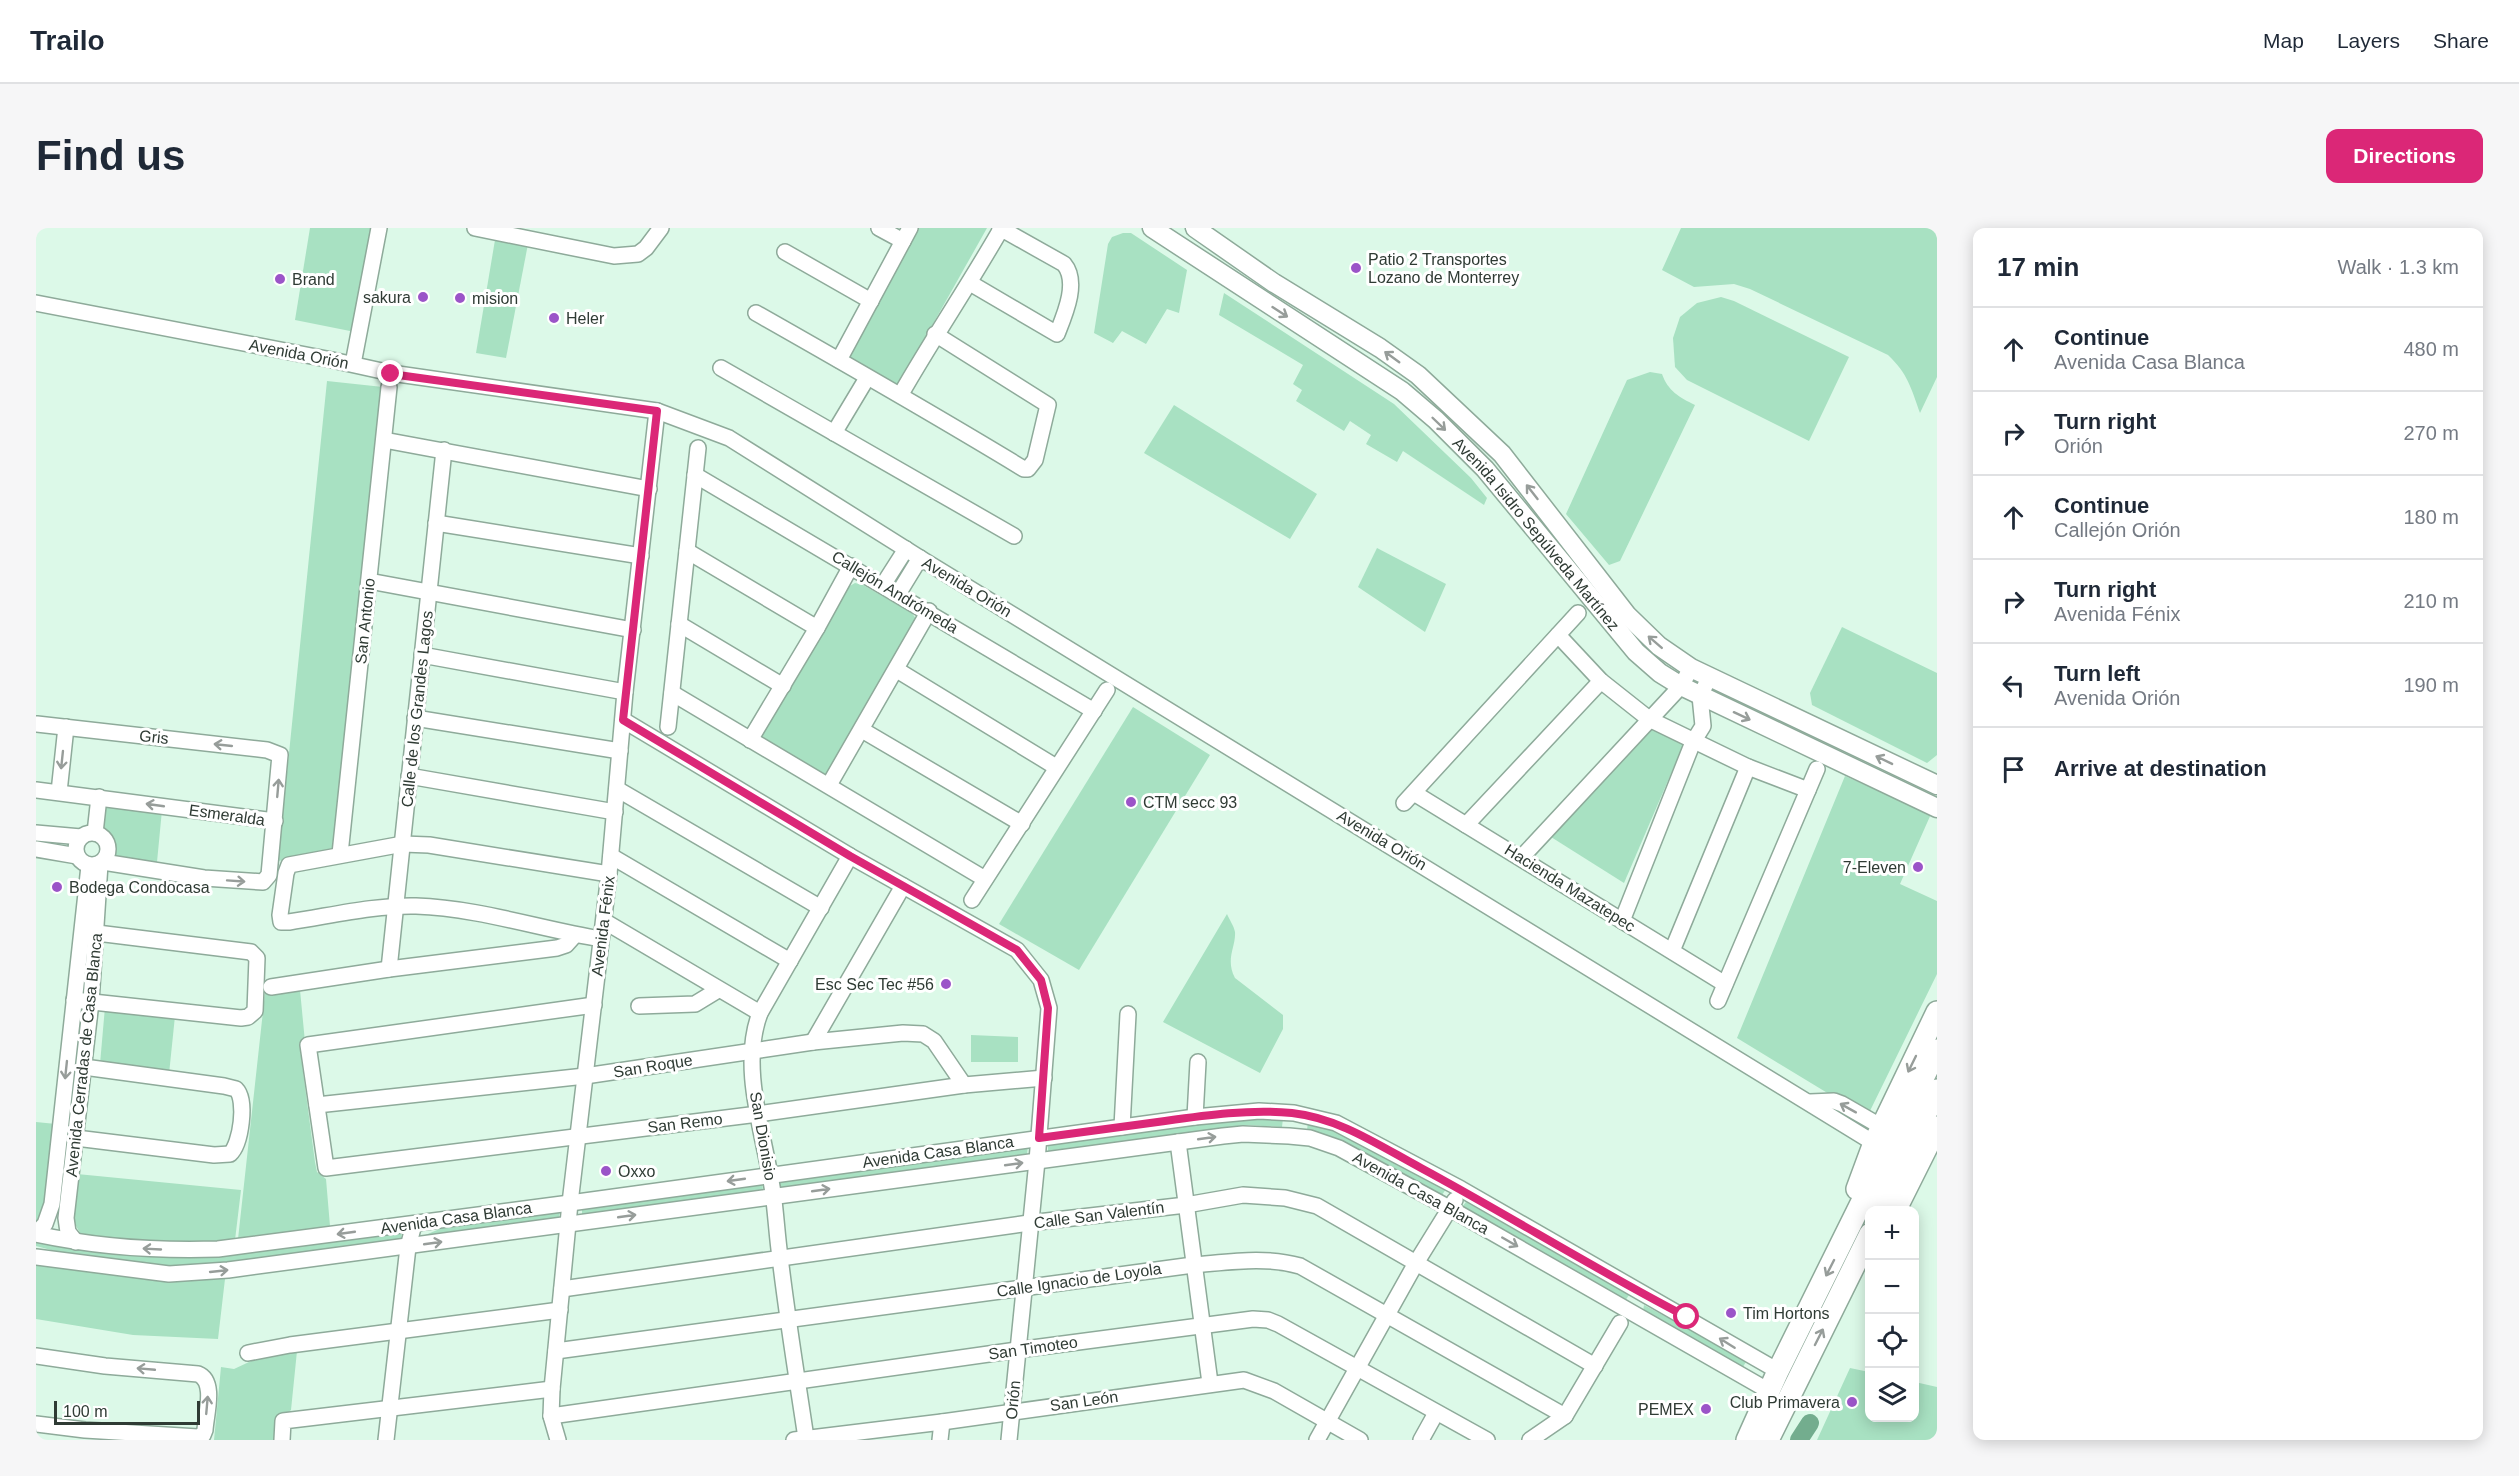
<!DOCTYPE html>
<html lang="en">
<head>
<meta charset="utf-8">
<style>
	:root { --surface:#fff; --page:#f6f6f7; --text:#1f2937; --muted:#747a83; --line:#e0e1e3; --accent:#db2777 }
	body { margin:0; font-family:Arial,sans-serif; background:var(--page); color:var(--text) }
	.controls { position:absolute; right:18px; bottom:18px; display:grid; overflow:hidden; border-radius:12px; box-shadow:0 3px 15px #0003 }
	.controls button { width:54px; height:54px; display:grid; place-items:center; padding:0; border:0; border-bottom:2px solid var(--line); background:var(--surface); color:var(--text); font:30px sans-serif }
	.scale { position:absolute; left:18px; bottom:15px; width:146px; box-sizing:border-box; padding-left:6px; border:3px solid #2f3b34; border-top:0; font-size:16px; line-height:21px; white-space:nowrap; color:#2f3b34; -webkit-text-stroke:4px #fff; paint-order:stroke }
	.stop { position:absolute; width:18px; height:18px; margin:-14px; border:4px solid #db2777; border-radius:50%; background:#fff }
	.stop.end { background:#db2777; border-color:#fff; box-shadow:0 2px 6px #0008 }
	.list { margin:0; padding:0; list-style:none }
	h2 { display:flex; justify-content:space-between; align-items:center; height:78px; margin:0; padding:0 24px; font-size:26px }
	h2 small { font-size:20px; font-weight:400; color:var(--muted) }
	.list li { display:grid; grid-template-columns:39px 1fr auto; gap:18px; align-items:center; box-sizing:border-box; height:84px; padding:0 24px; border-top:2px solid var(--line) }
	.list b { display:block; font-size:22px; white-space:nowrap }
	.list p { margin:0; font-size:20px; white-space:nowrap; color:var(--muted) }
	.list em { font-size:20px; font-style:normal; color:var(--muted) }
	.icon { flex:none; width:33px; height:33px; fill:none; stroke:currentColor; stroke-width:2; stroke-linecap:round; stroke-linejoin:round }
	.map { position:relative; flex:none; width:1901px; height:1212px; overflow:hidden; border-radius:12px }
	header { display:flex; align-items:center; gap:36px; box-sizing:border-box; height:84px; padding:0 30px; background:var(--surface); border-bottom:2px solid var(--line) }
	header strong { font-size:28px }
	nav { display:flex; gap:33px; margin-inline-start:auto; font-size:21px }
	.intro { display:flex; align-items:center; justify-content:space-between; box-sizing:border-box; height:144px; padding:0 36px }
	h1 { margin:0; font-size:42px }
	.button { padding:15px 27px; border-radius:12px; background:var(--accent); color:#fff; font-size:21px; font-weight:700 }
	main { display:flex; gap:36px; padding:0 36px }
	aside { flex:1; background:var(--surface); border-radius:12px; box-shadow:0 3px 15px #0003 }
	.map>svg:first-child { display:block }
	.green { fill:#a8e1c2 }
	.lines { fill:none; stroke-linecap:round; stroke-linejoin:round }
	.river { stroke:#73ad8e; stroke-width:18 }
	.minor-casing { stroke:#8eaa9a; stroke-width:18 }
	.major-casing { stroke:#8eaa9a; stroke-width:21 }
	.highway-casing { stroke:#8eaa9a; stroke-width:24 }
	.minor { stroke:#fff; stroke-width:15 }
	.major { stroke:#fff; stroke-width:18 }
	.highway { stroke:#fff; stroke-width:21 }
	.oneway { stroke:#979d9a }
	.route { stroke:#db2777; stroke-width:8 }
	.poi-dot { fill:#9b54c8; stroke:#fff; stroke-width:2 }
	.labels { text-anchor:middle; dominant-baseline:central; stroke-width:6; stroke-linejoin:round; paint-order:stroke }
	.poi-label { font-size:16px; fill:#2f3b34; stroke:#fff; text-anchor:start }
	.street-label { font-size:16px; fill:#2f3b34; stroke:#fff }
</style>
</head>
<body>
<header>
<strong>Trailo</strong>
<nav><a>Map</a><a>Layers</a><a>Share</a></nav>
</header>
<div class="intro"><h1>Find us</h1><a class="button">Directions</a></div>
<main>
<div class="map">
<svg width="1901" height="1212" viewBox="0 0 1901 1212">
	<rect width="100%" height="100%" fill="#dcf9e8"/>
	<g class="green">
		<polygon points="274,0 334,0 336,4 319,104 259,92"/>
		<polygon points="882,0 951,0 862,158 810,128"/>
		<path d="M1645 0H1901V149L1884 185C1875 160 1872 146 1852 127L1714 61 1698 56 1658 59 1626 42Z"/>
		<polygon points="1087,5 1095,5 1151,42 1143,85 1131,81 1110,116 1086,103 1077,115 1058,105 1072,16 1076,9"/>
		<polygon points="459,12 492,16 470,130 440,125"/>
		<polygon points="1188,65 1358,176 1435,250 1451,270 1448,277 1367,223 1361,234 1330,216 1335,207 1314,193 1308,203 1260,173 1266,162 1257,156 1267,137 1183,87"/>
		<polygon points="1685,69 1698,73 1813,129 1773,213 1651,152 1639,139 1637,110 1644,89 1661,75"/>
		<path d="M1614 144 1626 146C1632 163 1643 169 1659 177L1584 333 1573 337 1530 286 1591 152Z"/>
		<polygon points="291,153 347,159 310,497 300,616 297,624 242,633"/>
		<polygon points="1138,177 1281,266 1254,311 1108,225"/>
		<polygon points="1341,320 1410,356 1389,404 1322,359"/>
		<polygon points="819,355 827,357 876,385 882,394 789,549 723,511 812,359"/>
		<polygon points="1806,399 1901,445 1901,527 1891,535 1776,477 1774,465"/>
		<polygon points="1097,479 1174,527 1043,742 963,696"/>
		<polygon points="1619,501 1646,514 1646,520 1588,655 1515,609 1611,503"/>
		<polygon points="1809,548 1895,586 1864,656 1901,673 1901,746 1831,889 1701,810"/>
		<polygon points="68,575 126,582 121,634 78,627 79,613 67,599"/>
		<path d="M1191 686C1193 691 1198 698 1199 704 1200 719 1189 731 1199 750L1247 787V801L1224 845 1127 794Z"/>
		<polygon points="264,762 269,814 264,821 279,934 281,944 290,951 294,998 202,1011 229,765"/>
		<polygon points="69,779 139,788 133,846 64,836"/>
		<polygon points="935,807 982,809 982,834 935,834"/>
		<polygon points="1198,889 1247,890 1246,899 1212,897 1012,923 1012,913"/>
		<polygon points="0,894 20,896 10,983 0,996"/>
		<polygon points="1272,894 1306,904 1410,961 1406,967 1313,916 1271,902"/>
		<polygon points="992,917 991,927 742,961 740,951"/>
		<path d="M41 946 205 962 199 1012 135 1017 47 1008C31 992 39 967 41 946Z"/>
		<polygon points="726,953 727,962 546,988 546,978"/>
		<polygon points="1430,974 1593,1067 1589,1073 1426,979"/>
		<polygon points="524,982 523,990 382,1010 418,995"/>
		<polygon points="366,1004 365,1012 176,1036 127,1038 30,1026 0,1018 0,1012 50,1021"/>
		<polygon points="0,1033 122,1053 189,1051 182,1111 97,1107 0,1091"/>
		<polygon points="1608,1077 1711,1132 1707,1139 1607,1083"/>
		<polygon points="261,1123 255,1182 243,1193 241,1212 178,1212 185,1139 198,1141 226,1128"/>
		<polygon points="1814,1140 1833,1144 1834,1190 1878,1190 1879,1154 1901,1159 1901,1212 1781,1212"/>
	</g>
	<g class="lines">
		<polyline class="river" points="1763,1212 1774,1195"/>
		<defs>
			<g id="minor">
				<polyline points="439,0 578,28 602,26 610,20 625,0"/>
				<polyline points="843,0 867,13"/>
				<polyline points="749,24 835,73"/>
				<path d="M934 55 1021 106C1029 86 1043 54 1028 36L964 0"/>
				<polyline points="0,75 296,132 355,145 621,183 693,210 884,330 1838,915"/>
				<path d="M720 85C810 136 899 187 988 241H992L999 232 1012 177 899 106"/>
				<polyline points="803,132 874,0"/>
				<polyline points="317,136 343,0"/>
				<polyline points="685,140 978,308"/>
				<path d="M865 166C897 110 933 57 965 1"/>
				<polyline points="798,205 831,150"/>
				<polyline points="348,212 613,261"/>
				<polyline points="659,247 1058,483"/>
				<polyline points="400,295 605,328"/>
				<polyline points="651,323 781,400"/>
				<polyline points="333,353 597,402"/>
				<polyline points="847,357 870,321"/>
				<polyline points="862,366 884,330"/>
				<polyline points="643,396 747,458"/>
				<polyline points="1522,407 1565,453 1613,491 1712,539 1772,562"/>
				<polyline points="386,427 589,464"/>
				<polyline points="861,442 1020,539"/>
				<polyline points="636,465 949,651"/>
				<polyline points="379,490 584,523"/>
				<polyline points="587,492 814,628 981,722 1005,752 1013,780 1001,933 973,1212"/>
				<polyline points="1,496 231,522 244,527 233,647 227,654 168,650 67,634"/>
				<polyline points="632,499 662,220"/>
				<polyline points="826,502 986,596"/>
				<polyline points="714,512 781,400 815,338"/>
				<polyline points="373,548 579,584"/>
				<polyline points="793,557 893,383"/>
				<polyline points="581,561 785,680"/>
				<polyline points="0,562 239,593"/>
				<polyline points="23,564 30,499"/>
				<polyline points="1378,565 1689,756"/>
				<polyline points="1368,575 1542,385"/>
				<polyline points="1430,597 1565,453"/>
				<circle cx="56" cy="621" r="16"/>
				<polyline points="0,605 45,609"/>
				<polyline points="59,605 63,569"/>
				<polyline points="0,621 41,628"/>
				<polyline points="304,626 353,159"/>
				<polyline points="575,628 754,733"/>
				<polyline points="1485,630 1645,458 1655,440"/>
				<polyline points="936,672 1071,462"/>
				<polyline points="568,693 724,785"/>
				<polyline points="1586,693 1657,514 1667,498 1664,468 1674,448"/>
				<path d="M565 711C504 701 442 680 380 678 338 677 294 688 253 694H245L244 687 250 645 253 637 367 616 393 617 573 646"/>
				<polyline points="1636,723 1712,539"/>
				<polyline points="353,741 408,222"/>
				<polyline points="235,759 353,741 521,720 530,717 539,707"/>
				<polyline points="38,772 205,790 212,789 219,783 221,730 215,724 61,705"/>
				<polyline points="1682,773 1781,541"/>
				<polyline points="558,777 272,817 290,940 722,886 928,857 1008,850"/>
				<polyline points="603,778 659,776 682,762"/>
				<polyline points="777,814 867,658"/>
				<polyline points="1774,874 1798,873 1806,876 1846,899"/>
				<polyline points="281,877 549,848 777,814 867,805 887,806 898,813 928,857"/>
				<polyline points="1159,889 1162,834"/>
				<polyline points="1086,899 1092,786"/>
				<path d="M40 910 178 927 194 926C205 916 211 872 200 861L188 858 48 839"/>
				<polyline points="1142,914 1174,1155"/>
				<polyline points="0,1005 9,996 16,976 53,638"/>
				<path d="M0 1006C61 1019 120 1023 182 1021L534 975 1159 889 1223 883 1258 885 1300 895 1425 961 1742 1143"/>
				<polyline points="40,1014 32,1004 30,990 55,774 64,636"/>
				<polyline points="0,1029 133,1046 192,1042 1187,908 1207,906 1253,908 1274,910 1303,920 1415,981 1733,1163"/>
				<polyline points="526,1061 993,995 1150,977 1207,967 1249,970 1281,978 1559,1138"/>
				<path d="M520 1123 1157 1037C1194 1034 1229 1028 1264 1038L1529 1188"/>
				<polyline points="212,1125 254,1117 524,1082"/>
				<path d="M0 1128 69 1138 162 1146C180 1153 170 1186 169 1202L167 1207 162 1209 49 1202 0 1196"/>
				<polyline points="515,1188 981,1122 1217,1091 1232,1092 1242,1096 1451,1212"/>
				<path d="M770 1210C761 1150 751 1089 744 1029 741 1008 740 986 737 965 729 908 703 840 724 785L814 628"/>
				<polyline points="246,1212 247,1193 516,1161"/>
				<polyline points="350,1212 372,1019 378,996"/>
				<polyline points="522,1212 515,1188 516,1161 534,975 573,646 589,464 621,183"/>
				<polyline points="758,1212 906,1194 1208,1152 1238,1163 1324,1212"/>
				<polyline points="904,1212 906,1194"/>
				<polyline points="1281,1212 1380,1035 1419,972"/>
				<polyline points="1385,1212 1400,1185"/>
				<polyline points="1494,1212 1529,1188 1584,1095"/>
			</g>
			<g id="major">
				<path id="s1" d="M1116 0 1366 163 1400 192 1449 241 1600 424 1624 445 1645 458 1901 580"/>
				<polyline points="1159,0 1238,55 1344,120 1382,147 1466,226 1591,387 1623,418 1655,440 1901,557"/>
			</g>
			<g id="highway">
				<polyline points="1821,961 1838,915 1901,784"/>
				<polyline points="1861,979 1901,899"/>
				<polyline points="1844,982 1901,862"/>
				<polyline points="1711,1212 1742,1143 1901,822"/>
				<polyline points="1732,1212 1834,1006"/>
			</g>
		</defs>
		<use href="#minor" class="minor-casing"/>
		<use href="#major" class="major-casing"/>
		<use href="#highway" class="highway-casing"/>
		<use href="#minor" class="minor"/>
		<use href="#major" class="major"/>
		<use href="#highway" class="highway"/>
	</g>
	<defs><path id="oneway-shaft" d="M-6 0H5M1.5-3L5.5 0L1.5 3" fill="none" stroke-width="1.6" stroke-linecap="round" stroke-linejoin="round" transform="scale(1.5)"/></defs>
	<g class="oneway">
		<use href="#oneway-shaft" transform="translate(1244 84) rotate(33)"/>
		<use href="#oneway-shaft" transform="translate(1356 129) rotate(-144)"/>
		<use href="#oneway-shaft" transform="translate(1403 196) rotate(44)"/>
		<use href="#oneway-shaft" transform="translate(1496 264) rotate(-128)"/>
		<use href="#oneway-shaft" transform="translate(1619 414) rotate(-139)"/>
		<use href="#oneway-shaft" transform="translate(1706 488) rotate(25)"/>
		<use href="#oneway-shaft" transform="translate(187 517) rotate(-174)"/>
		<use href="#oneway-shaft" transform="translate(26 532) rotate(96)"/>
		<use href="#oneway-shaft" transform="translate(1848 532) rotate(-154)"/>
		<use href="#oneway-shaft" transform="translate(242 560) rotate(-85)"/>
		<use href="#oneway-shaft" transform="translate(119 577) rotate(-172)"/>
		<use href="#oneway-shaft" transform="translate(200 653) rotate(4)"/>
		<use href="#oneway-shaft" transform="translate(1876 836) rotate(116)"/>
		<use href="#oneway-shaft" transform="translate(30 842) rotate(96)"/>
		<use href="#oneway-shaft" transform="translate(1812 880) rotate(-151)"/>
		<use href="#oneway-shaft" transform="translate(1171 910) rotate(-8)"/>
		<use href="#oneway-shaft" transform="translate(978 936) rotate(-8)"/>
		<use href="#oneway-shaft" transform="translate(700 952) rotate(172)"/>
		<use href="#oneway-shaft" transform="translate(785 962) rotate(-8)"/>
		<use href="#oneway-shaft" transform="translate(591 988) rotate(-8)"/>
		<use href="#oneway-shaft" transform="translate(310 1005) rotate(172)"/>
		<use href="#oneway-shaft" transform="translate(1474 1014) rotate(30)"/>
		<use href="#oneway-shaft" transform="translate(397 1015) rotate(-8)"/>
		<use href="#oneway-shaft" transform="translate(116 1021) rotate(-177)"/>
		<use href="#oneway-shaft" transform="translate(1794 1040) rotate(117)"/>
		<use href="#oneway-shaft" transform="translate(183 1043) rotate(-6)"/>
		<use href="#oneway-shaft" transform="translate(1783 1109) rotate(-63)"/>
		<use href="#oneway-shaft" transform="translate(1691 1115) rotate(-148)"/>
		<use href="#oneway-shaft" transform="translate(110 1141) rotate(-175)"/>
		<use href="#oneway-shaft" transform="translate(171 1177) rotate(-85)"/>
	</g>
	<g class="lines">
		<path class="route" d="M355 146 621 183 587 492 814 628 981 722 1005 752 1012 780 1003 910C1045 904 1087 899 1129 893 1171 887 1214 881 1256 885 1303 890 1344 918 1385 940 1474 988 1560 1042 1651 1089"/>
	</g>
	<g class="poi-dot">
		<circle cx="1320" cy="40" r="6"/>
		<circle cx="244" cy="51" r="6"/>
		<circle cx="387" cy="69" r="6"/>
		<circle cx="424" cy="70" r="6"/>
		<circle cx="518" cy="90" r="6"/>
		<circle cx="1095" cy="574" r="6"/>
		<circle cx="1882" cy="639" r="6"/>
		<circle cx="21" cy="659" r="6"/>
		<circle cx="910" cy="756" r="6"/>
		<circle cx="570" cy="943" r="6"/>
		<circle cx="1695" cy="1085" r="6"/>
		<circle cx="1816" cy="1174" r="6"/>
		<circle cx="1670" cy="1181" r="6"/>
	</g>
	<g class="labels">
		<g class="poi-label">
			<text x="1332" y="31">Patio 2 Transportes<tspan x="1332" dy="18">Lozano de Monterrey</tspan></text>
			<text x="256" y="51">Brand</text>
			<text x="375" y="69" text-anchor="end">sakura</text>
			<text x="436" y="70">mision</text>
			<text x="530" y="90">Heler</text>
			<text x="1107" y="574">CTM secc 93</text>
			<text x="1870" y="639" text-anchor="end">7-Eleven</text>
			<text x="33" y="659">Bodega Condocasa</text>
			<text x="898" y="756" text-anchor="end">Esc Sec Tec #56</text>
			<text x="582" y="943">Oxxo</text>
			<text x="1707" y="1085">Tim Hortons</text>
			<text x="1804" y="1174" text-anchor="end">Club Primavera</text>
			<text x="1658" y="1181" text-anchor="end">PEMEX</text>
		</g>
		<g class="street-label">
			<text transform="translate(263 126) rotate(11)">Avenida Orión</text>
			<text stroke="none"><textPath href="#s1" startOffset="495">Avenida Isidro Sepúlveda Martínez</textPath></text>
			<text transform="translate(931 359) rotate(31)">Avenida Orión</text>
			<text transform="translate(859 364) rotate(31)">Callejón Andrómeda</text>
			<text transform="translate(329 393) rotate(-84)">San Antonio</text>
			<text transform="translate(381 481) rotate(-84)">Calle de los Grandes Lagos</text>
			<text transform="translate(118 509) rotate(6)">Gris</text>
			<text transform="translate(191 587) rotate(8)">Esmeralda</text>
			<text transform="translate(1346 612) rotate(31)">Avenida Orión</text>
			<text transform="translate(1534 660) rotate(32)">Hacienda Mazatepec</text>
			<text transform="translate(567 698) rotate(-83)">Avenida Fénix</text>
			<text transform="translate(48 827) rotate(-84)">Avenida Cerradas de Casa Blanca</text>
			<text transform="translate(617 838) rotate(-9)">San Roque</text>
			<text transform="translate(649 895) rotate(-7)">San Remo</text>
			<text transform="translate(727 908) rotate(80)">San Dionisio</text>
			<text transform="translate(902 924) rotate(-8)">Avenida Casa Blanca</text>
			<text transform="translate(1385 965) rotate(29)">Avenida Casa Blanca</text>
			<text transform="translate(1063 987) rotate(-7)">Calle San Valentín</text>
			<text transform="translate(420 990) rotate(-8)">Avenida Casa Blanca</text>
			<text transform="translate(1043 1052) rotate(-8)">Calle Ignacio de Loyola</text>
			<text transform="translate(997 1120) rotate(-8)">San Timoteo</text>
			<text transform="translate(977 1172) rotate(-85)">Orión</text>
			<text transform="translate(1048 1173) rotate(-8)">San León</text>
		</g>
	</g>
</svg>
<div class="controls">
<button>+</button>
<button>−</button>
<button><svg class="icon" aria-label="locate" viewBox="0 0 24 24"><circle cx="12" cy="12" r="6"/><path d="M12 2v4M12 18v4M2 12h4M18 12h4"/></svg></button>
<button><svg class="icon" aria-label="layers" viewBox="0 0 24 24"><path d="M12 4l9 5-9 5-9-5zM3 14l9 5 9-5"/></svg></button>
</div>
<div class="scale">100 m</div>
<div class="stop" style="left:1651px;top:1089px"></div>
<div class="stop end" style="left:355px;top:146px"></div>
</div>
<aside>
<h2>17 min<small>Walk · 1.3 km</small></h2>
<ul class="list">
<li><svg class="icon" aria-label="ahead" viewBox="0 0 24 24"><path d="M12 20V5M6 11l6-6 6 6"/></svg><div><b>Continue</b><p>Avenida Casa Blanca</p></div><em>480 m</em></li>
<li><svg class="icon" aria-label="right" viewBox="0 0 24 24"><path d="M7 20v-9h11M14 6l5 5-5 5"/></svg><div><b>Turn right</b><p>Orión</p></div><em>270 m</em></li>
<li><svg class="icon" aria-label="ahead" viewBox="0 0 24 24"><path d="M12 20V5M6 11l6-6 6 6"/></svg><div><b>Continue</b><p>Callejón Orión</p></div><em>180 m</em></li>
<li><svg class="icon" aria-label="right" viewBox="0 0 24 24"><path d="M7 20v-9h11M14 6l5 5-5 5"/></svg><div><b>Turn right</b><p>Avenida Fénix</p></div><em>210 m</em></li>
<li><svg class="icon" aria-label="left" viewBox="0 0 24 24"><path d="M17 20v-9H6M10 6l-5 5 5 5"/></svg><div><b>Turn left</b><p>Avenida Orión</p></div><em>190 m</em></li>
<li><svg class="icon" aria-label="arrive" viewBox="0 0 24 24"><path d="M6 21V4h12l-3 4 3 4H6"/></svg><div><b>Arrive at destination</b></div></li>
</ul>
</aside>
</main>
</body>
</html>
